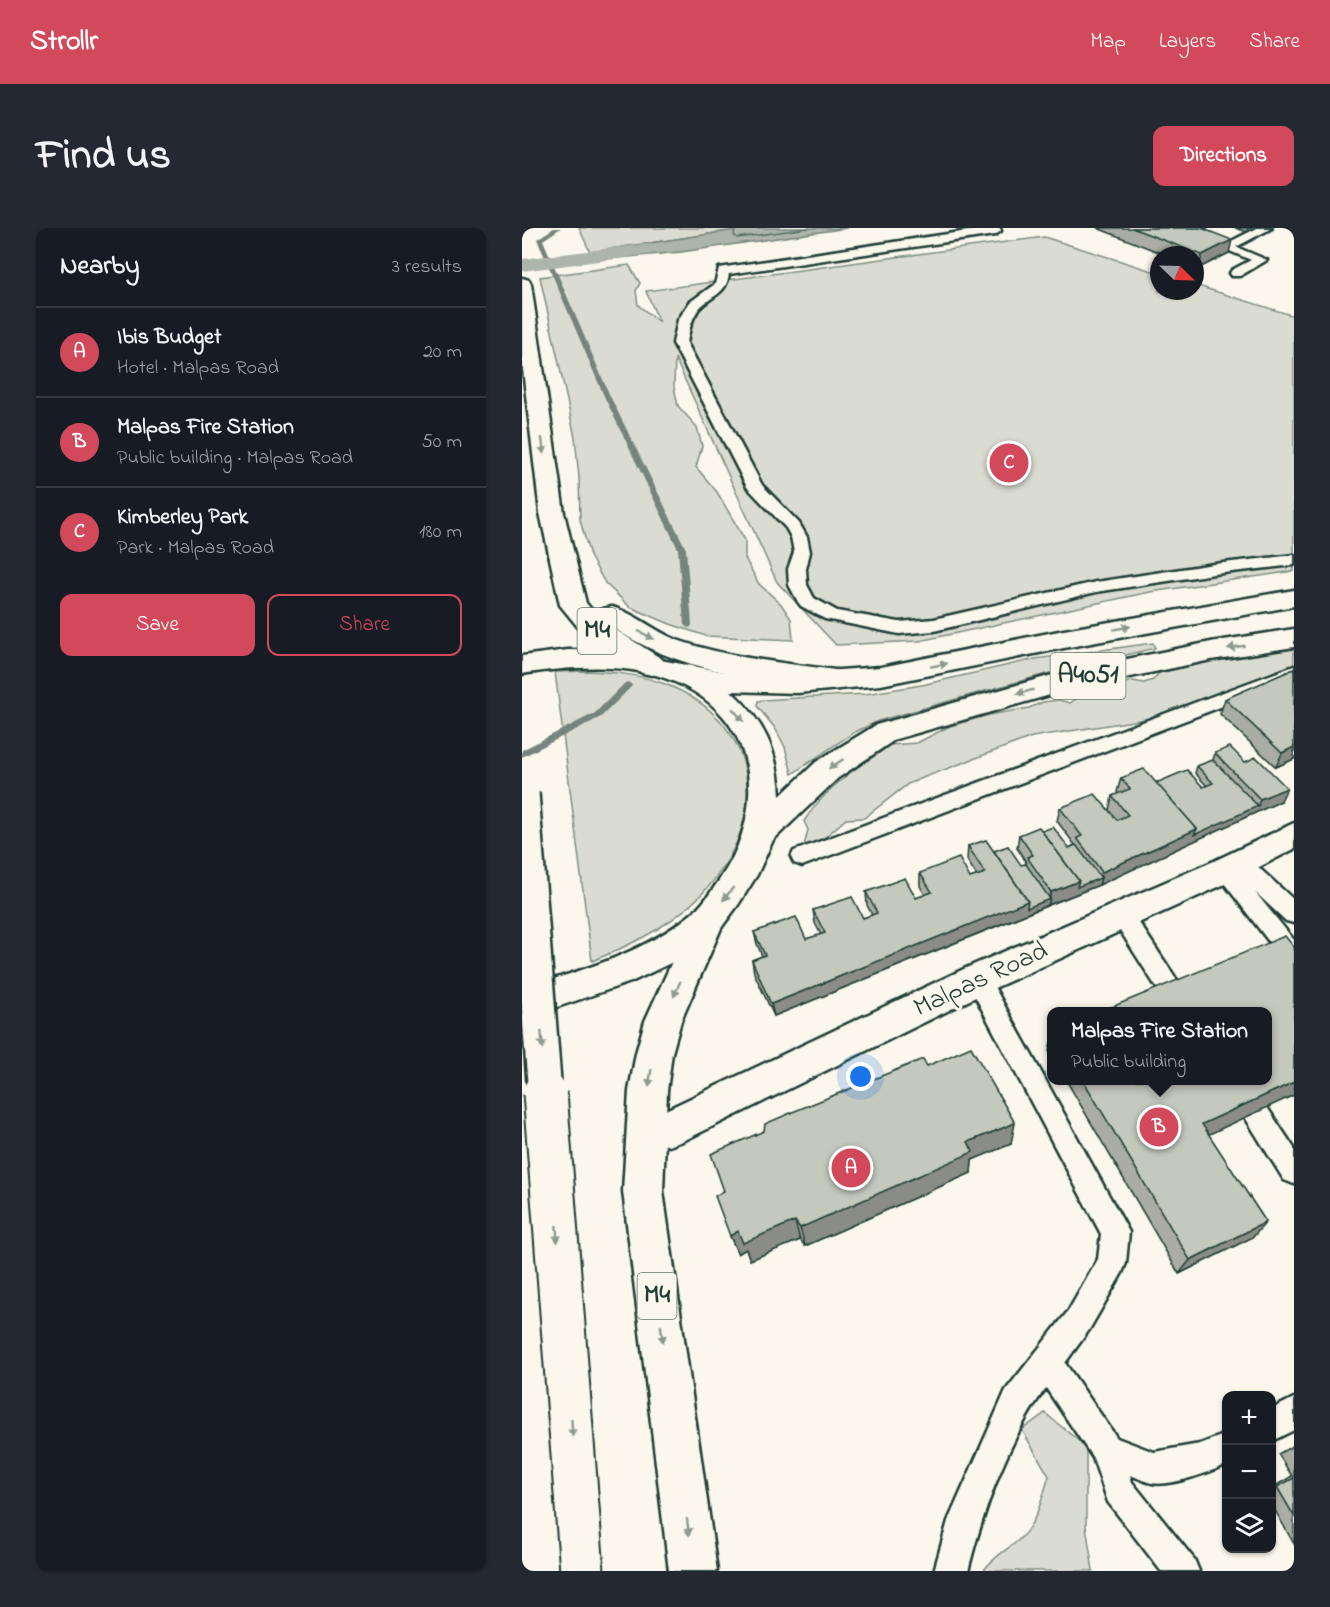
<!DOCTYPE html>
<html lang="en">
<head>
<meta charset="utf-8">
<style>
	:root { --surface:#171b24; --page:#242831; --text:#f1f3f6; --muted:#9ea1a6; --line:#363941; --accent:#d1495b }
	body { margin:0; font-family:"Indie Flower",sans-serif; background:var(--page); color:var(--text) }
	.controls { position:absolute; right:18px; bottom:18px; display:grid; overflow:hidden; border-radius:12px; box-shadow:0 2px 4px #0004 }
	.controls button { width:54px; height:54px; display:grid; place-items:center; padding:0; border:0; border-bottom:2px solid var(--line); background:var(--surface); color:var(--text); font:30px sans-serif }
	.compass { position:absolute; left:628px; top:18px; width:54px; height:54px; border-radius:50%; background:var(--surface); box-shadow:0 2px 4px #0004; rotate:113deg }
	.you { position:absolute; left:339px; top:849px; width:21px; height:21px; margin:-15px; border:4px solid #fff; border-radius:50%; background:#1a73e8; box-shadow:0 0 0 9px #1a73e833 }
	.badge { display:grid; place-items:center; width:39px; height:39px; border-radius:50%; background:var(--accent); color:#fff; font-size:20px; font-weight:700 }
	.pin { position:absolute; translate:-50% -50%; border:3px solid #fff; box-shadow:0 2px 6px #0006 }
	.popup { position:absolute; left:525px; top:779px; width:225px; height:78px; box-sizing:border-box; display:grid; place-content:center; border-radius:12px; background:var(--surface); filter:drop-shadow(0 2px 4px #0005); font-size:20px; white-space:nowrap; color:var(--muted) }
	.popup b { font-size:22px; color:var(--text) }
	.popup::after { content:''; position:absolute; left:50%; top:100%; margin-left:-12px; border:12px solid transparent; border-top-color:var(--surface) }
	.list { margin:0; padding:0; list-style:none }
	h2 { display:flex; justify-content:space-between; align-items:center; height:78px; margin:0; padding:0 24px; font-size:26px }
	h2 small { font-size:20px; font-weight:400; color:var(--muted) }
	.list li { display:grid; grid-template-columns:39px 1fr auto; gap:18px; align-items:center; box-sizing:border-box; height:90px; padding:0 24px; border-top:2px solid var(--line) }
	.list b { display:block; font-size:22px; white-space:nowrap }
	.list p { margin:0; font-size:20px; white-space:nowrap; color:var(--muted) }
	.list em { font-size:20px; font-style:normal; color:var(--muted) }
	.actions { display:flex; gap:12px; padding:18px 24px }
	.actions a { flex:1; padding:14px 0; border:2px solid var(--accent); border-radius:12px; text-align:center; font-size:21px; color:var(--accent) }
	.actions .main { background:var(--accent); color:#fff }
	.icon { flex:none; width:33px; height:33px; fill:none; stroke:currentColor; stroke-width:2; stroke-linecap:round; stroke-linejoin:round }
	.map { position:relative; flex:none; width:772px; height:1343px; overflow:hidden; border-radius:12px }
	header { display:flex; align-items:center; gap:36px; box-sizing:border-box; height:84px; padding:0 30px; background:var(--accent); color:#fff }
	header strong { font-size:28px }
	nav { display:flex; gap:33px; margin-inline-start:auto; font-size:21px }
	.intro { display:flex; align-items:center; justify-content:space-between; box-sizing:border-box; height:144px; padding:0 36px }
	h1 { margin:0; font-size:42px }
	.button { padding:15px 27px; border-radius:12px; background:var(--accent); color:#fff; font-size:21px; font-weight:700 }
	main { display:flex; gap:36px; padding:0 36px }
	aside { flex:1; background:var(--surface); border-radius:12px; box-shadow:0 2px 4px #0004 }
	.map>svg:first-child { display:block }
	.green { fill:#dbdcd1; stroke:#7d8c82; stroke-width:1.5 }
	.water { fill:#adb4aa; stroke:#74847b; stroke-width:1.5 }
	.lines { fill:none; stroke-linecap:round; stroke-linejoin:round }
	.shore { stroke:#586d63; stroke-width:1.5 }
	.stream { fill:#74847b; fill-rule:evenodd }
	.canal { fill:#adb4aa; fill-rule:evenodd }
	.service-casing { stroke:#1f3d34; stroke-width:5 }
	.minor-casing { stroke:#1f3d34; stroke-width:5 }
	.primary-casing { stroke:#1f3d34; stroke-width:5 }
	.motorway-casing { stroke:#1f3d34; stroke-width:5 }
	.service { fill:#fbf7ec; fill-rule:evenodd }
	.minor { fill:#fbf7ec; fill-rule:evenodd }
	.primary { fill:#fbf7ec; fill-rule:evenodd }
	.motorway { fill:#fbf7ec; fill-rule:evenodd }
	.motorway-bridge-far1-casing { stroke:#1f3d34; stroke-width:38; stroke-linecap:butt }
	.motorway-bridge-casing { stroke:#1f3d34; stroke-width:47; stroke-linecap:butt }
	.motorway-bridge-far1 { stroke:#fbf7ec; stroke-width:33 }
	.motorway-bridge { stroke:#fbf7ec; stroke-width:43 }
	.wall { fill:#a9ada3; stroke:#1f3d34; stroke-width:1.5 }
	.shaded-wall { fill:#898d85; stroke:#1f3d34; stroke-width:1.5 }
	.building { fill:#c4c9be; stroke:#1f3d34; stroke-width:1.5 }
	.oneway { fill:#8d9a90 }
	.labels { text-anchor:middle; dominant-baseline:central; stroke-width:6; stroke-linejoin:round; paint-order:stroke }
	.shield { fill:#fbf7ec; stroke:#61756b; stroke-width:1.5 }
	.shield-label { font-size:26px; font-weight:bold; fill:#1f3d34 }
	.street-label { font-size:27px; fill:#1f3d34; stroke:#fbf7ec }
</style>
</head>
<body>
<header>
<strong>Strollr</strong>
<nav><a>Map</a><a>Layers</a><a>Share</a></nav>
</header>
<div class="intro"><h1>Find us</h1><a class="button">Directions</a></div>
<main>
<aside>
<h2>Nearby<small>3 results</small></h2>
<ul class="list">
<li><span class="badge">A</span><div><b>Ibis Budget</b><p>Hotel · Malpas Road</p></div><em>20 m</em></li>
<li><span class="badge">B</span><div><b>Malpas Fire Station</b><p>Public building · Malpas Road</p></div><em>50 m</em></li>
<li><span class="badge">C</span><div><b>Kimberley Park</b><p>Park · Malpas Road</p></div><em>180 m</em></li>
</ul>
<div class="actions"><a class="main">Save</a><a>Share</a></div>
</aside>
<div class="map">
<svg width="772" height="1343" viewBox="0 0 772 1343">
	<rect width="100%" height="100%" fill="#fbf7ec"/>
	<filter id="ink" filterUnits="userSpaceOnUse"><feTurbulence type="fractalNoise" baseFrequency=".0167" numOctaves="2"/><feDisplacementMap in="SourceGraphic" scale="12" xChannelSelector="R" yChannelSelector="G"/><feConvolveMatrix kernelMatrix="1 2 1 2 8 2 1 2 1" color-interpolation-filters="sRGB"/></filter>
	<g filter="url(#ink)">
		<g class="green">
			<polygon points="57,0 227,0 68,24"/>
			<polygon points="522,9 637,45 637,63 673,63 673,57 772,88 772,343 628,364 397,413 314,417 255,354 153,130 152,159 156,178 175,199 180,218 174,239 195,264 223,312 223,330 237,356 259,376 269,391 271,412 184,408 148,396 108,379 83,355 68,328 58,292 57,249 53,209 18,49 107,37 118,55 114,63 116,77 137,94 124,63"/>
			<polygon points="631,415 633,420 524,446 356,493 331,505 270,546 263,519 253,500 235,478 236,473 241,472 343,466 400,457 513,431"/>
			<path d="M772 421V438L624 491 510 509 403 549 386 556 342 590 324 591 288 622H281L286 602 282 593C296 572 315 554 336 539 346 531 357 527 367 517L395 515 428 498 467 487 507 480 521 474 537 472 548 475 564 464 611 453 622 455 631 452 637 445 690 432Z"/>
			<path d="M63 443C90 444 117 446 143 456 236 492 249 584 188 657 158 693 114 715 70 733L33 444Z"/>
			<path d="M523 1185 564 1219V1298L571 1343H461C472 1329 480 1325 493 1315 514 1299 520 1271 527 1248L500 1202Z"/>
		</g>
		<polygon class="water" points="227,0 326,0 159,24 75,32 68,24"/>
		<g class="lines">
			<polyline class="shore" points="213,0 212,7 215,10 286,0"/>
			<g class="stream">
				<polygon points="32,0 39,0 21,12 88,168 164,321 170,397 169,399 166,400 162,397 156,321 82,168 15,11"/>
				<polygon points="106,454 110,457 109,459 79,489 0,529 0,522 73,485 103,455"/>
			</g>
			<polygon class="canal" points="123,16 130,18 133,22 130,26 0,43 0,31"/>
			<defs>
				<g id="service">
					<path d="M466 0H478L479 3 473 7 207 46C204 68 188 67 176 82 169 92 167 103 165 115L240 257 277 295 285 309 288 324 284 341 285 357 292 370 315 383 377 394 412 391 574 354 692 336 772 327V337L692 346 574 364 412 403 377 406 303 391 279 378 276 374 267 357 266 341 272 324 269 309 264 300 225 259 151 115 156 92 168 74 193 56 197 40Z"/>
					<polygon points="735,0 750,0 714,19 745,32 718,48 710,48 708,45 710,42 729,32 698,19"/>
					<polygon points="772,438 772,451 288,635 280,638 272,635 269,629 272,623"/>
					<polygon points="717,626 725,629 772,672 772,695 764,693 733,664 772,712 772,739 764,736 692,642 695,636 706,634 709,629"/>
					<polygon points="600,679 608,681 676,784 650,784 589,688 592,681"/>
					<path d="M456 741 464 744 607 1004 604 1035 600 1045 567 1102 543 1135 595 1210 632 1224 678 1216 704 1206V1237C688 1244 648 1259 630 1255 623 1254 615 1249 608 1247L610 1254 672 1331 677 1343H639L586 1274 571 1230 524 1160C487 1209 461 1283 446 1343H412L426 1293 484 1162 547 1082 576 1031 579 1006 444 751 448 744Z"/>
					<polygon points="700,852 727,852 772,920 772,956 762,952"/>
					<polygon points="772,1170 772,1202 750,1213 750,1181"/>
				</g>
				<polygon id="minor" points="772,595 772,621 714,651 468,762 161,913 147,918 133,913 128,900 133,887 444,740 692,633"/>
				<path id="primary" d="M772 362V378L542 420 359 457 276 465 209 463C242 493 256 523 258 568L294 534 354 497 541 444 689 414 772 401V419L689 432 542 463 374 511 316 550 251 612 235 647 216 677 199 700 176 719 155 732 109 754 0 791V761C60 742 124 725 173 683 183 674 190 662 198 651 247 579 237 486 148 452 103 434 47 439 0 446V428L46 422 90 423 203 444 276 445 359 439 542 402Z"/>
				<g id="motorway">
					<polygon points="0,50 7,52 9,56 42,285 64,375 78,392 140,431 144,438 140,445 130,447 120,445 60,404 38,377 18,285 0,133"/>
					<path d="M90 379C113 385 132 403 155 412 206 430 260 435 313 442L323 444 327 451 323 458 313 460C241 451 161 445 98 404 90 399 82 395 77 387L81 381Z"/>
					<polygon points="186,677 198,681 203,691 159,793 150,825 145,863 141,963 195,1343 147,1343 101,963 107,863 114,825 123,793 174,681"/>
				</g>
			</defs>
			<use href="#service" class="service-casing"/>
			<use href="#minor" class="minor-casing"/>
			<use href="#primary" class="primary-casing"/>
			<use href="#motorway" class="motorway-casing"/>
			<use href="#service" class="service"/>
			<use href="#minor" class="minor"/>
			<use href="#primary" class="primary"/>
			<use href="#motorway" class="motorway"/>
			<defs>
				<polyline id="motorway-bridge-far1" points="0,565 23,867"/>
				<polyline id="motorway-bridge" points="23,865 60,1343"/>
			</defs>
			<use href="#motorway-bridge-far1" class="motorway-bridge-far1-casing"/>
			<use href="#motorway-bridge" class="motorway-bridge-casing"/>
			<use href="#motorway-bridge-far1" class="motorway-bridge-far1"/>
			<use href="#motorway-bridge" class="motorway-bridge"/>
		</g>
		<g class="wall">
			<polygon points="575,0 686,0 683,2 707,25 677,40 673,39 673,27 644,27"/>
			<polygon points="713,0 733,0 725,4"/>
			<polygon points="772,441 772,531 754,539 698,486 703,471"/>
			<polygon points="693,525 759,573 577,657 252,788 232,745 230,732 240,728 235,716 232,704 284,711 299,707 293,695 291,682 341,690 350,687 345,677 344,664 394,670 403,667 398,658 398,645 448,650 455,648 445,632 446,618 472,623 499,637 504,636 504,634 495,620 497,607 520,603 547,620 553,617 535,593 538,580 587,582 590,568 596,566 595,564 599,550 681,559 685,558 673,545 675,538 691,532"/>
			<polygon points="772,719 772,867 686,906 744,994 731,1009 657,1046 544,852 745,852"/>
			<polygon points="529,814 529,827 527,823"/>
			<polygon points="405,838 489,916 450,932 449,945 283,1018 278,1012 228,1032 224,1021 216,1026 208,1008 202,963 242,903"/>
			<polygon points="772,1217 772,1316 750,1277 750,1260 770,1248 756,1226"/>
		</g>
		<g class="shaded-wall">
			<polygon points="726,0 733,0 725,4"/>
			<polygon points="710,12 707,25 677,40 680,27"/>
			<polygon points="772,519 772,531 754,539 760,525"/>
			<polygon points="765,560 759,573 577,657 580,644 675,601 736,578 738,571"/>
			<polygon points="579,650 577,657 526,677 529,664 557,653"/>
			<polygon points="528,671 526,677 252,788 249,776 506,673"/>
			<polygon points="772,854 772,867 670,914 680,896"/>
			<polygon points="493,895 489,916 450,932 449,945 283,1018 278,1000 446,914"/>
			<polygon points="273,993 278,1012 228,1032 224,1021 216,1026 208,1008 216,1003"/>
			<polygon points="744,994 731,1009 657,1046 668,1032"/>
		</g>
		<g class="building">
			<polygon points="610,0 679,0 710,12 680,27"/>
			<polygon points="772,441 772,519 760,525 703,471"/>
			<polygon points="708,519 723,534 734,529 765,560 738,571 693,525"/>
			<polygon points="691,532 736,578 672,607 675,601 634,555 665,542 681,559 691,555 675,538"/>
			<polygon points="622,541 675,601 580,644 555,610 560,608 538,580 573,566 595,592 606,587 590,568 608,561 599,550"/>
			<polygon points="517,599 557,653 529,664 505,629 511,627 497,607"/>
			<polygon points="531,599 547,620 554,617 579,650 555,659 557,653 520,603"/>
			<polygon points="464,612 506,673 249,776 230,732 243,727 232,704 274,689 284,711 303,705 291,682 330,669 341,690 350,687 355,685 344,664 383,650 394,670 410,664 398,645 437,630 448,650 463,645 446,618"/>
			<polygon points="486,618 499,637 504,636 528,671 505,680 506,673 472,623"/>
			<polygon points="763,708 772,719 772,854 680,896 744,994 668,1032 561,852 745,852 745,783 580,783"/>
			<polygon points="449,819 493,895 446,914 451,924 278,1000 273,993 221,1015 216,1003 208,1008 193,968 202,963 189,926 242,903 243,896 273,883 401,831 405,838"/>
			<polygon points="772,1250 772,1288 755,1259"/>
		</g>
		<defs><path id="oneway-solid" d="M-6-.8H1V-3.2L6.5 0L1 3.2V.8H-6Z" transform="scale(1.5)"/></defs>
		<g class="oneway">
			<use href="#oneway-solid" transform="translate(21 218) rotate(82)"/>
			<use href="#oneway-solid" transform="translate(600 400) rotate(-10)"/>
			<use href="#oneway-solid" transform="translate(124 407) rotate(27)"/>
			<use href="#oneway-solid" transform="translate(714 419) rotate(171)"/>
			<use href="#oneway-solid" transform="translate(417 437) rotate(-11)"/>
			<use href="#oneway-solid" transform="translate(503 464) rotate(165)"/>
			<use href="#oneway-solid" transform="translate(216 487) rotate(49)"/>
			<use href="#oneway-solid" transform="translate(314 536) rotate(147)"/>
			<use href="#oneway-solid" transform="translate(206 666) rotate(128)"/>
			<use href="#oneway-solid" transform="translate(155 761) rotate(114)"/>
			<use href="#oneway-solid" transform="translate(20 812) rotate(86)"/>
			<use href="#oneway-solid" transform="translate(128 850) rotate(99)"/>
			<use href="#oneway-solid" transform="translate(35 1006) rotate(86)"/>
			<use href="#oneway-solid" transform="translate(140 1106) rotate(82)"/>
			<use href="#oneway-solid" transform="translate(50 1200) rotate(86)"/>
			<use href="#oneway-solid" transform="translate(166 1299) rotate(82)"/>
		</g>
	</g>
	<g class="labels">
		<g class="shield">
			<rect x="55.5" y="380" width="39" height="46" rx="4.5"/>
			<rect x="528.5" y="425" width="75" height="46" rx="4.5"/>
			<rect x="115.5" y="1045" width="39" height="46" rx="4.5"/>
		</g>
		<g class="shield-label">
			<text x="75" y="403">M4</text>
			<text x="566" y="448">A4051</text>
			<text x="135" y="1068">M4</text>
		</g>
		<g class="street-label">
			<text transform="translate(459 752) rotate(-25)">Malpas Road</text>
		</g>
	</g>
</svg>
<div class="controls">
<button>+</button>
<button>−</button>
<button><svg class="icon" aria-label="layers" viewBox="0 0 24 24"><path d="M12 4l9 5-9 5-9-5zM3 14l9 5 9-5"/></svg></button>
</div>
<svg class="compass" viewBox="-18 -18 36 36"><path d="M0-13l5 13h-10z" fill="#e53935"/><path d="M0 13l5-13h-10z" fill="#9ea1a6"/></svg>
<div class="you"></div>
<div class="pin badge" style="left:329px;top:940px">A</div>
<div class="pin badge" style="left:637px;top:899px">B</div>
<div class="popup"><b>Malpas Fire Station</b>Public building</div>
<div class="pin badge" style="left:487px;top:235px">C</div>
</div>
</main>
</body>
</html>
